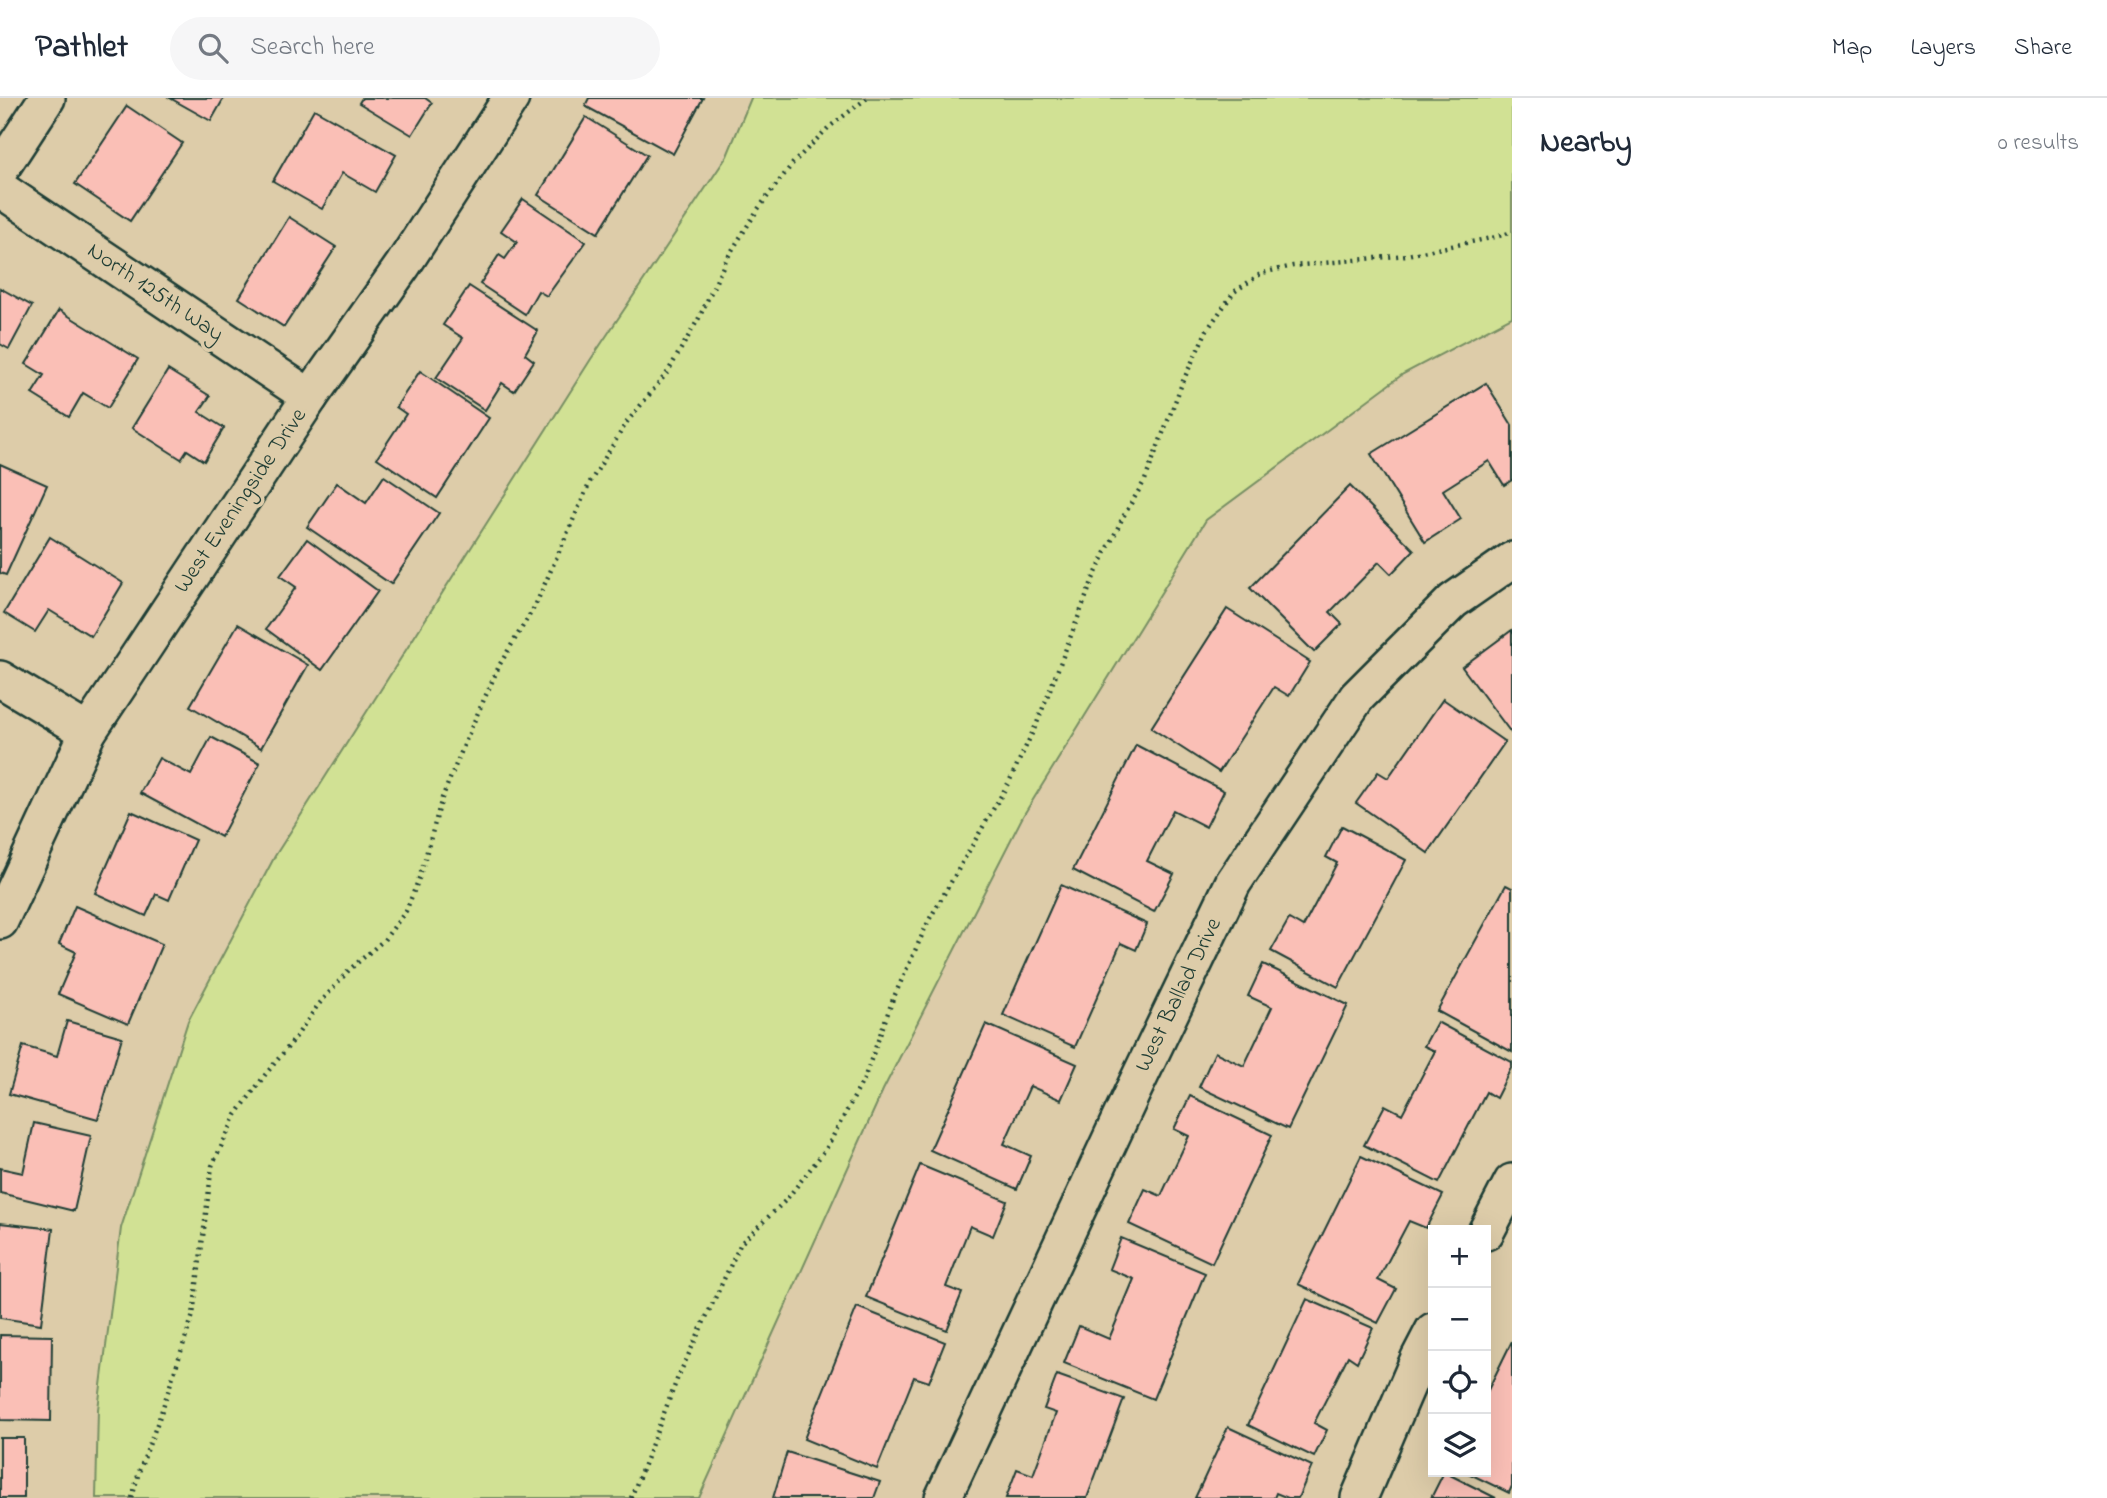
<!DOCTYPE html>
<html lang="en">
<head>
<meta charset="utf-8">
<style>
	:root { --surface:#fff; --page:#f6f6f7; --text:#1f2937; --muted:#747a83; --line:#e0e1e3 }
	body { margin:0; font-family:"Indie Flower",sans-serif; background:var(--page); color:var(--text) }
	.controls { position:absolute; right:21px; bottom:21px; display:grid; overflow:hidden; border-radius:0px; box-shadow:0 7px 28px #0002 }
	.controls button { width:63px; height:63px; display:grid; place-items:center; padding:0; border:0; border-bottom:2px solid var(--line); background:var(--surface); color:var(--text); font:35px sans-serif }
	.list { margin:0; padding:0; list-style:none }
	h2 { display:flex; justify-content:space-between; align-items:center; height:91px; margin:0; padding:0 28px; font-size:30px }
	h2 small { font-size:23px; font-weight:400; color:var(--muted) }
	.icon { flex:none; width:38px; height:38px; fill:none; stroke:currentColor; stroke-width:2; stroke-linecap:round; stroke-linejoin:round }
	.map { position:relative; flex:none; width:1512px; height:1400px; overflow:hidden }
	header { display:flex; align-items:center; gap:42px; box-sizing:border-box; height:98px; padding:0 35px; background:var(--surface); border-bottom:2px solid var(--line) }
	header strong { font-size:33px }
	nav { display:flex; gap:38px; margin-inline-start:auto; font-size:24px }
	.search { width:490px; height:63px; background:var(--page); display:flex; align-items:center; gap:18px; box-sizing:border-box; padding:0 24px; border-radius:38px; color:var(--muted); font-size:26px }
	main { display:flex }
	aside { flex:1; background:var(--surface) }
	.map>svg:first-child { display:block }
	.green { fill:#d1e194; stroke:#788f64; stroke-width:2 }
	.building { fill:#fabfb6; stroke:#1f3d34; stroke-width:2 }
	.lines { fill:none; stroke-linecap:round; stroke-linejoin:round }
	.minor-casing { stroke:#1f3d34; stroke-width:40 }
	.path { stroke:#1f3d34; stroke-width:4.5; stroke-dasharray:2 5; stroke-linecap:butt }
	.minor { stroke:#ddcca9; stroke-width:35 }
	.labels { text-anchor:middle; dominant-baseline:central; stroke-width:7; stroke-linejoin:round; paint-order:stroke }
	.street-label { font-size:23px; fill:#1f3d34; stroke:#ddcca9 }
</style>
</head>
<body>
<header>
<strong>Pathlet</strong>
<div class="search"><svg class="icon" aria-label="search" viewBox="0 0 24 24"><circle cx="10" cy="10" r="6"/><path d="M15 15l6 6"/></svg>Search here</div>
<nav><a>Map</a><a>Layers</a><a>Share</a></nav>
</header>
<main>
<div class="map">
<svg width="1512" height="1400" viewBox="0 0 1512 1400">
	<rect width="100%" height="100%" fill="#ddcca9"/>
	<filter id="ink" filterUnits="userSpaceOnUse"><feTurbulence type="fractalNoise" baseFrequency=".0143" numOctaves="2"/><feDisplacementMap in="SourceGraphic" scale="14" xChannelSelector="R" yChannelSelector="G"/><feConvolveMatrix kernelMatrix="1 2 1 2 8 2 1 2 1" color-interpolation-filters="sRGB"/></filter>
	<g filter="url(#ink)">
		<polygon class="green" points="751,0 1512,0 1512,219 1403,276 1206,422 1023,718 883,992 699,1400 96,1400 98,1311 121,1130 188,923 275,758 591,261 727,58"/>
		<g class="building">
			<polygon points="170,0 224,0 211,23"/>
			<polygon points="362,0 425,0 432,5 412,37 359,5"/>
			<polygon points="589,0 703,0 673,56 585,8"/>
			<polygon points="127,8 182,45 130,123 75,86"/>
			<polygon points="314,11 396,57 375,94 342,75 322,111 273,83"/>
			<polygon points="586,19 647,57 598,135 538,97"/>
			<polygon points="523,101 586,144 547,198 538,193 525,216 480,186 499,157 505,161 517,144 501,133"/>
			<polygon points="289,119 336,149 284,229 239,200"/>
			<polygon points="469,188 538,233 525,256 534,263 514,293 502,285 485,312 436,280 463,240 443,227"/>
			<polygon points="0,190 32,208 9,251 0,246"/>
			<polygon points="59,212 138,261 108,310 83,295 69,319 32,296 44,277 26,266"/>
			<polygon points="168,272 210,298 199,314 224,330 204,363 187,352 181,361 132,330"/>
			<polygon points="420,273 489,320 437,400 377,360 406,316 396,309"/>
			<polygon points="1486,285 1512,327 1512,382 1504,387 1489,363 1443,392 1461,421 1425,444 1371,356"/>
			<polygon points="0,366 47,387 6,477 0,475"/>
			<polygon points="384,378 439,415 391,486 307,429 337,385 366,405"/>
			<polygon points="1350,388 1414,452 1391,476 1379,464 1330,514 1342,526 1314,554 1250,490"/>
			<polygon points="50,439 123,485 91,538 49,512 35,534 4,515"/>
			<polygon points="307,441 378,493 322,572 266,531 296,489 280,478"/>
			<polygon points="1227,511 1310,564 1289,598 1274,589 1219,674 1151,630"/>
			<polygon points="238,526 308,567 261,650 190,608"/>
			<polygon points="1512,532 1512,636 1462,569"/>
			<polygon points="1443,601 1505,644 1428,755 1356,705 1378,674 1388,680"/>
			<polygon points="211,639 260,665 221,739 140,695 159,660 191,677"/>
			<polygon points="1136,647 1224,693 1206,729 1173,712 1147,763 1174,776 1154,814 1073,772"/>
			<polygon points="131,713 195,742 169,802 156,796 146,818 95,795"/>
			<polygon points="1342,728 1406,762 1338,889 1271,853 1289,821 1303,829 1337,765 1326,759"/>
			<polygon points="1061,787 1147,826 1136,852 1121,845 1075,949 1003,917"/>
			<polygon points="1506,787 1512,790 1512,954 1437,913"/>
			<polygon points="75,808 162,846 128,926 58,896 76,854 59,846"/>
			<polygon points="1263,866 1348,907 1288,1031 1199,989 1215,954 1244,968 1272,909 1248,898"/>
			<polygon points="67,923 122,939 98,1021 9,996 23,948 57,958"/>
			<polygon points="1437,924 1512,964 1512,968 1496,1000 1486,994 1439,1085 1364,1047 1385,1007 1402,1016 1435,953 1424,948"/>
			<polygon points="986,926 1077,966 1061,1002 1030,988 1004,1046 1031,1058 1017,1091 930,1052"/>
			<polygon points="1190,998 1272,1037 1212,1165 1129,1126 1145,1091 1161,1098 1189,1038 1174,1031"/>
			<polygon points="34,1025 91,1038 74,1113 0,1095 0,1070 23,1075"/>
			<polygon points="1361,1058 1443,1097 1426,1130 1409,1123 1378,1182 1396,1191 1378,1225 1298,1186"/>
			<polygon points="920,1067 1007,1103 993,1138 970,1128 946,1189 962,1195 947,1232 866,1199"/>
			<polygon points="0,1125 53,1131 41,1226 0,1220"/>
			<polygon points="1121,1140 1205,1175 1153,1301 1064,1265 1079,1228 1109,1241 1134,1181 1109,1171"/>
			<polygon points="1307,1201 1373,1230 1357,1264 1348,1258 1314,1325 1327,1332 1314,1359 1248,1327"/>
			<polygon points="857,1209 945,1244 929,1284 914,1279 877,1371 804,1341"/>
			<polygon points="0,1237 52,1238 51,1323 0,1322"/>
			<polygon points="1512,1243 1512,1388 1509,1395 1466,1374 1486,1374 1486,1296"/>
			<polygon points="1057,1277 1124,1301 1087,1400 1006,1400 1017,1371 1033,1377 1056,1315 1044,1311"/>
			<polygon points="1228,1329 1312,1368 1298,1400 1288,1400 1276,1395 1274,1400 1195,1400"/>
			<rect x="0" y="1340" width="24" height="60"/>
			<polygon points="787,1354 880,1384 874,1400 773,1400"/>
			<polygon points="1444,1374 1496,1400 1431,1400"/>
		</g>
		<g class="lines">
			<defs>
				<g id="minor">
					<polyline points="0,72 47,0"/>
					<polyline points="0,91 310,299"/>
					<polyline points="0,581 88,634"/>
					<polyline points="0,823 88,634 310,299 403,167 511,0"/>
					<polyline points="1486,1134 1512,1084"/>
					<polyline points="943,1400 1132,995 1233,785 1357,599 1453,503 1512,462"/>
					<polyline points="1359,1400 1419,1260 1433,1233"/>
				</g>
			</defs>
			<use href="#minor" class="minor-casing"/>
			<g class="path">
				<polyline points="132,1400 139,1374 160,1318 193,1217 212,1068 236,1017 265,977 293,943 318,907 349,872 384,842 406,813 420,778 442,700 472,628 500,566 535,508 590,384 627,324 667,275 699,220 726,162 758,111 793,65 828,30 867,0"/>
				<polyline points="631,1400 678,1279 741,1145 786,1102 826,1051 864,981 893,901 929,822 1009,684 1037,625 1093,481 1123,419 1145,382 1183,283 1207,232 1234,194 1262,175 1293,168 1407,157 1496,139 1512,134"/>
			</g>
			<use href="#minor" class="minor"/>
		</g>
	</g>
	<g class="labels">
		<g class="street-label">
			<text transform="translate(155 195) rotate(34)">North 125th Way</text>
			<text transform="translate(241 403) rotate(-56)">West Eveningside Drive</text>
			<text transform="translate(1179 897) rotate(-64)">West Ballad Drive</text>
		</g>
	</g>
</svg>
<div class="controls">
<button>+</button>
<button>−</button>
<button><svg class="icon" aria-label="locate" viewBox="0 0 24 24"><circle cx="12" cy="12" r="6"/><path d="M12 2v4M12 18v4M2 12h4M18 12h4"/></svg></button>
<button><svg class="icon" aria-label="layers" viewBox="0 0 24 24"><path d="M12 4l9 5-9 5-9-5zM3 14l9 5 9-5"/></svg></button>
</div>
</div>
<aside>
<h2>Nearby<small>0 results</small></h2>
<ul class="list">
</ul>
</aside>
</main>
</body>
</html>
